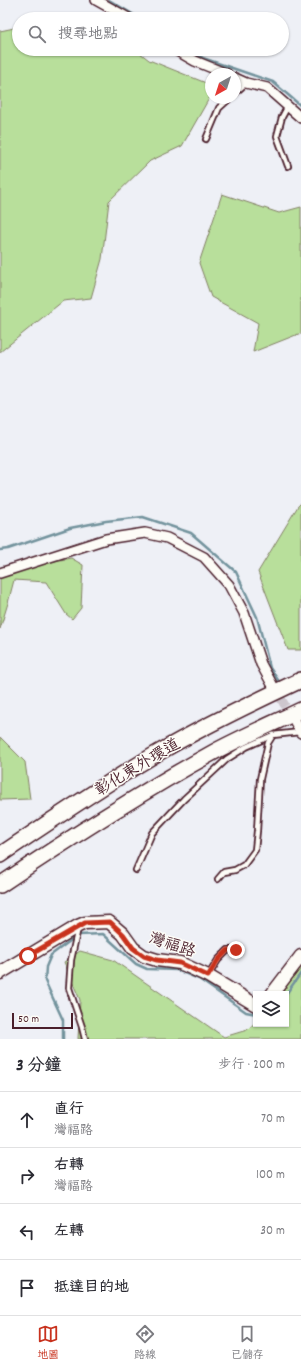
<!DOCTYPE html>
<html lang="zh-TW">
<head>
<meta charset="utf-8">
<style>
	:root { --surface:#fff; --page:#f2f2f3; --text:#2b2b33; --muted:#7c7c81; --line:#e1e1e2; --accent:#c8321e }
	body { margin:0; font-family:Dekko,"LXGW WenKai TC",sans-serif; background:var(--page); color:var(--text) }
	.controls { position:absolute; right:12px; bottom:12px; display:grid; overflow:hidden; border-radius:0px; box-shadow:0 1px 3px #0004 }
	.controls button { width:36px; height:36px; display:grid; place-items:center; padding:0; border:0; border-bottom:1px solid var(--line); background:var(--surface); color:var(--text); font:20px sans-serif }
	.compass { position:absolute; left:205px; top:68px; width:36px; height:36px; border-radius:50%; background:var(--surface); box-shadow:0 1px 3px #0004; rotate:219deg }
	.scale { position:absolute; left:12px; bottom:10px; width:61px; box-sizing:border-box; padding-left:4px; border:2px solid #4a1f2b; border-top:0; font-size:11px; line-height:14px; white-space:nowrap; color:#4a1f2b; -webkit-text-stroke:3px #fdfcf7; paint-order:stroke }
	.stop { position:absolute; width:12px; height:12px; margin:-9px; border:3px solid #c8321e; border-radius:50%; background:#fff }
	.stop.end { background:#c8321e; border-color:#fff; box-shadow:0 1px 4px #0008 }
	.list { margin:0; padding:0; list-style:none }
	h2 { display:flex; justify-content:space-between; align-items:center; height:52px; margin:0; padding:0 16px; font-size:17px }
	h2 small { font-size:13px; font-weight:400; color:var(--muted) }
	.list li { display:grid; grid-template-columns:26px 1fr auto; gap:12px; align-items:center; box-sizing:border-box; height:56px; padding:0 16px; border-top:1px solid var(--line) }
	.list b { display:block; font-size:15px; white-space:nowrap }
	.list p { margin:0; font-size:13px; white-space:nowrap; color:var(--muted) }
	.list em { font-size:13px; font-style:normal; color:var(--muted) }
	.icon { flex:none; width:22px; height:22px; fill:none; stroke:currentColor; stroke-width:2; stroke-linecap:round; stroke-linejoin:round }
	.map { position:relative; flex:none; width:301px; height:1039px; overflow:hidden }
	.search { position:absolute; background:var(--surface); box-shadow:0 1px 3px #0004; left:12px; right:12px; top:12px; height:44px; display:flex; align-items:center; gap:10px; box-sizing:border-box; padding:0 14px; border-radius:22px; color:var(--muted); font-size:15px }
	.sheet { height:276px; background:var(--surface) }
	nav { display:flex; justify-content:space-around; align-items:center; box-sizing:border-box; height:56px; border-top:1px solid var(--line); background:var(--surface); font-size:11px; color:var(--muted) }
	nav a { display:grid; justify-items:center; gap:2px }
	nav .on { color:var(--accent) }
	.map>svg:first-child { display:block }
	.green { fill:#b8df9b; stroke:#817f63 }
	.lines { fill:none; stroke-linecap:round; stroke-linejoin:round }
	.stream { stroke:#73939d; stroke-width:2.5 }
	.minor-tunnel { stroke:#cdc6cd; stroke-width:9; stroke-dasharray:9 4.5; stroke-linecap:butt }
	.service-casing { stroke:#4a1f2b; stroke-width:8 }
	.minor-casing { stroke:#4a1f2b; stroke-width:12 }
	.tertiary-casing { stroke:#4a1f2b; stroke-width:15 }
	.primary-casing { stroke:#4a1f2b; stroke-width:18 }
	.service { stroke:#fdfcf7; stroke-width:4.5 }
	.minor { stroke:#fdfcf7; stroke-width:9 }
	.tertiary { stroke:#fdfcf7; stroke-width:12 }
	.primary { stroke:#fdfcf7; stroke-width:15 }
	.route { stroke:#c8321e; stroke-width:5 }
	.labels { text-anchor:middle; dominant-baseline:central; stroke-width:3; stroke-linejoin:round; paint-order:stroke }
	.street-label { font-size:16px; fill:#4a1f2b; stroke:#fdfcf7 }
</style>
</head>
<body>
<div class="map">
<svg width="301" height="1039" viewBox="0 0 301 1039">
	<rect width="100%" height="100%" fill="#eef0f6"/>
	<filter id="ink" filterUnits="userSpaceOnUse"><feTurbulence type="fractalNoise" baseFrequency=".025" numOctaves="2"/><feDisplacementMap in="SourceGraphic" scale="8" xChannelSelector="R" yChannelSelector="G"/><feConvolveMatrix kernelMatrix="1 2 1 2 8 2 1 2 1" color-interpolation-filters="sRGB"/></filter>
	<g filter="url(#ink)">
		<g class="green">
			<polygon points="19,27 19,49 135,49 149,60 211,85 211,95 182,146 150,161 109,201 102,259 91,298 63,301 0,352 0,31"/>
			<polygon points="222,194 279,213 301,207 301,333 253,352 258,323 211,297 199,263"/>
			<polygon points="301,503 301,650 288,650 258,572 298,506"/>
			<polygon points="71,558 83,565 81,608 72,619 66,614 46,582 14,580 8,603 0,629 0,571"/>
			<polygon points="0,737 25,762 30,799 0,800"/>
			<polygon points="80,951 113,960 224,1037 247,1030 256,1022 256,1024 286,1024 286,994 282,994 301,960 301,1039 78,1039 80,1000 64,962"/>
		</g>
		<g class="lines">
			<g class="stream">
				<polyline points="109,0 141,19"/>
				<polyline points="189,49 203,58 273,82 301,106"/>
				<polyline points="0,550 8,549 70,528 106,521 143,517 191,533 236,572 257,617 270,668 280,683"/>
				<polyline points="286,994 301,973"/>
				<polyline points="63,1039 63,1020 45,981 46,967 51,955 78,935 103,934 136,964 147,969 177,970 199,979 246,1012 256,1014"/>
			</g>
			<polyline class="minor-tunnel" points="274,687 293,719"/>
			<defs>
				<g id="service">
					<polyline points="235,93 246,83"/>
					<polyline points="288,106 282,117 277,136 288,166"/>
					<polyline points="206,139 219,108 230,98"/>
					<polyline points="136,870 152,833 184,799 227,759 246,747 273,735"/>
					<polyline points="218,879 224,872 235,870 244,865 255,850 257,831 260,779 268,743 273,735 300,732"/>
					<polyline points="78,928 71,960 69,988 82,1027 85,1039"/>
					<polyline points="208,976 218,960 228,950 236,950"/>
				</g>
				<g id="minor">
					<polyline points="96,0 130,19"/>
					<polyline points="174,49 195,61 227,74"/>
					<polyline points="235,78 246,83 267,88 301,118"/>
					<polyline points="0,573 106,539 145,533 167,538 204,557 229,585 244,613 261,664 273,686"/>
					<polyline points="295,722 301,733"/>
				</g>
				<g id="tertiary">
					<polyline points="0,973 78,926 85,923 109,922 123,934 133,948 144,956 157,960 180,963 208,976 256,1005"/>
					<polyline points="272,994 301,956"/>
				</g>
				<g id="primary">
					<path d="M0 855C54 819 107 782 163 750 208 724 254 702 301 680"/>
					<path d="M0 885C70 838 140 793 214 752 242 737 272 724 301 710"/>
				</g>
			</defs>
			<use href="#service" class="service-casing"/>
			<use href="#minor" class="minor-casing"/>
			<use href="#tertiary" class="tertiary-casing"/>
			<use href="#primary" class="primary-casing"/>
			<use href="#service" class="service"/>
			<use href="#minor" class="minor"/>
			<use href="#tertiary" class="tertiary"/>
			<use href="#primary" class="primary"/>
		</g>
	</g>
	<g class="lines" filter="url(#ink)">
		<polyline class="route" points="28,956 85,923 110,922 123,934 133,948 144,956 157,960 180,963 208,976 218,960 228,950 236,950"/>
	</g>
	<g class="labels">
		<g class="street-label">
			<text transform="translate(138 768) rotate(-31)">彰化東外環道</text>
			<text transform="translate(172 946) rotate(18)">灣福路</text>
		</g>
	</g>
</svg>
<div class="controls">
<button><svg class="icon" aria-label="layers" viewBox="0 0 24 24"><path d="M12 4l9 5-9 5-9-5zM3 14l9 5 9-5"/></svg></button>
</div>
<svg class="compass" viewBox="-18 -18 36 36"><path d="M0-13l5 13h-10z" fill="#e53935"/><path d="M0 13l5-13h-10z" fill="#7c7c81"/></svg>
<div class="scale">50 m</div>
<div class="stop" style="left:28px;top:956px"></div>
<div class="stop end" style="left:236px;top:950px"></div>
<div class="search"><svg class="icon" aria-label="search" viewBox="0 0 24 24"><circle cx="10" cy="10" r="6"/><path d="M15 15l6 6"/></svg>搜尋地點</div>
</div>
<section class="sheet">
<h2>3 分鐘<small>步行 · 200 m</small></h2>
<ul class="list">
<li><svg class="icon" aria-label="ahead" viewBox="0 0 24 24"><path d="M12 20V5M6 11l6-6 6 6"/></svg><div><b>直行</b><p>灣福路</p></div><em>70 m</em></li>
<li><svg class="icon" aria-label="right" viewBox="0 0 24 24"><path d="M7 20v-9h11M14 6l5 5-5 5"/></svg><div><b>右轉</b><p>灣福路</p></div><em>100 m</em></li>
<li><svg class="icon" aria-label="left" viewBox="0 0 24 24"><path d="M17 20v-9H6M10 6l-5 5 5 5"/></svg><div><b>左轉</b></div><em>30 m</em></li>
<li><svg class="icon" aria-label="arrive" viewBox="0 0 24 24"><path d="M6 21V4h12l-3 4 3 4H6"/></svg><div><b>抵達目的地</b></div></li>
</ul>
</section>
<nav>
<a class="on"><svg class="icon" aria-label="map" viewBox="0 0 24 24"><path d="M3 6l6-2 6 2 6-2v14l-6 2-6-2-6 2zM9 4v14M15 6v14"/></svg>地圖</a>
<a><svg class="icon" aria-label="directions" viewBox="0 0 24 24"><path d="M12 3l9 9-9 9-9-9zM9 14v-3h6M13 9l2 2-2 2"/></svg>路線</a>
<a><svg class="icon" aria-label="saved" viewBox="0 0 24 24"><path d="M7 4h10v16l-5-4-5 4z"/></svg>已儲存</a>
</nav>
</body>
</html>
